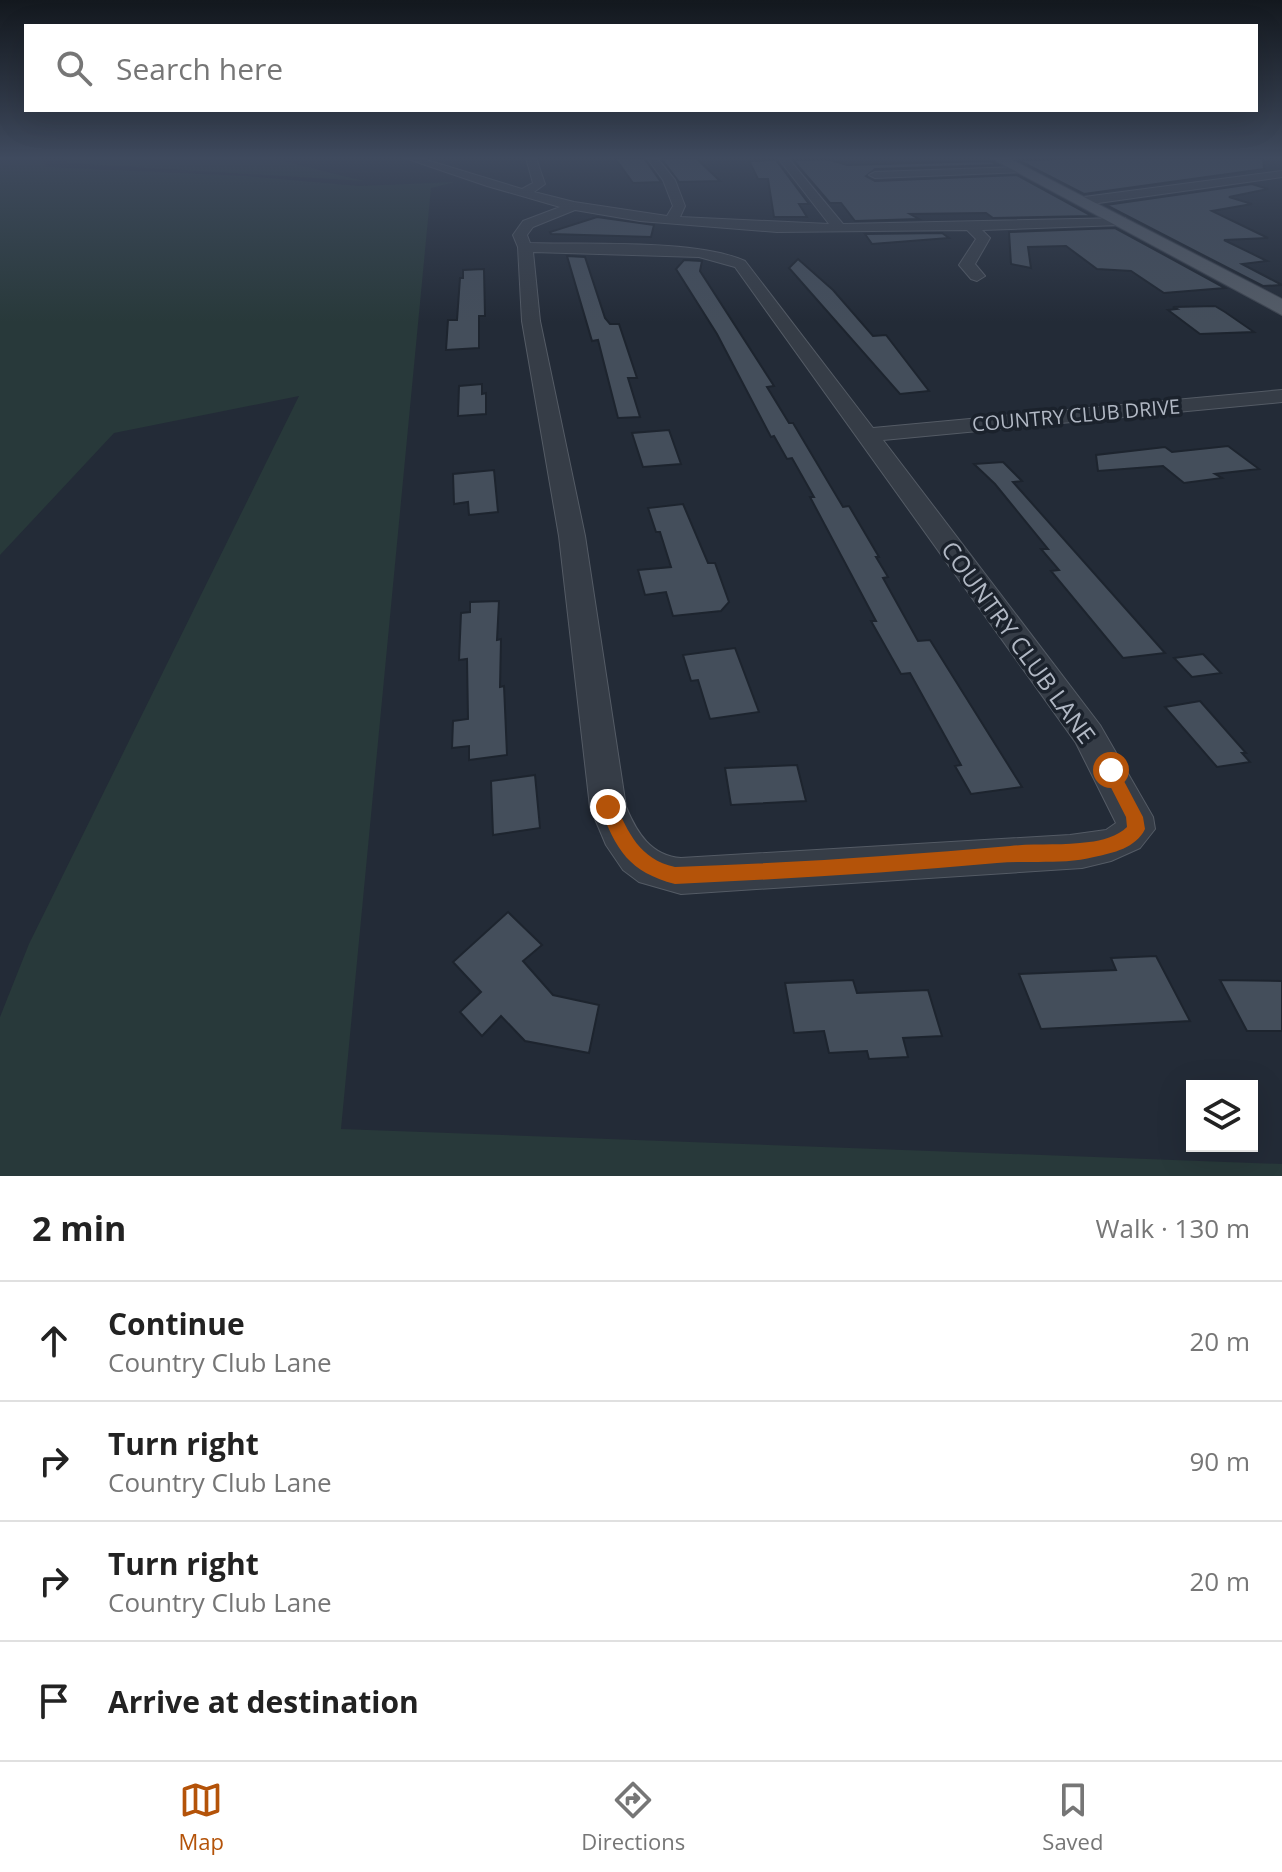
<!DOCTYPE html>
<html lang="en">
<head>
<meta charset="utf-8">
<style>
	:root { --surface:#fff; --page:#f2f2f2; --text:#222; --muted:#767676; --line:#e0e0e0; --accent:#b45309 }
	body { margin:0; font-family:"Open Sans",sans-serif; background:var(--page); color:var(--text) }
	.controls { position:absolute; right:24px; bottom:24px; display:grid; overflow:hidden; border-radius:0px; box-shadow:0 8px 32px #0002 }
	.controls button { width:72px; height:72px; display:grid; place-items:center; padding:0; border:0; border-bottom:2px solid var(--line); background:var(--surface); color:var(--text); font:40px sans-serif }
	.stop { position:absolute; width:24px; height:24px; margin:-18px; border:6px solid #b45309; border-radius:50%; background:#fff }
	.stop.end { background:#b45309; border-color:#fff; box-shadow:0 2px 8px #0008 }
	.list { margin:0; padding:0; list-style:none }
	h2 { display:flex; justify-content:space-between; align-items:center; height:104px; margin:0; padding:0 32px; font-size:34px }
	h2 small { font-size:26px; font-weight:400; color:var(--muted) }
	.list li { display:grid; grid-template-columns:52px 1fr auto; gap:24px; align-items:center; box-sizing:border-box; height:120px; padding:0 32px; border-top:2px solid var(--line) }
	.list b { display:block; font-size:30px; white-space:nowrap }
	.list p { margin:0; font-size:26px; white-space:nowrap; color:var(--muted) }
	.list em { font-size:26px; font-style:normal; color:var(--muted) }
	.icon { flex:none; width:44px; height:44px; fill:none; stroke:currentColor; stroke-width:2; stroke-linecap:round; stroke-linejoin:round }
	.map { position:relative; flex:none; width:1282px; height:1176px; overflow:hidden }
	.search { position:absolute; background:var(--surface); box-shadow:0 8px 32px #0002; left:24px; right:24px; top:24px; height:88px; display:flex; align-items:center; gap:20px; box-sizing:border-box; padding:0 28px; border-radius:0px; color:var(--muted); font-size:30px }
	.sheet { height:584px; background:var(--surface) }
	nav { display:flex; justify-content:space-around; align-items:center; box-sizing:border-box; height:112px; border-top:2px solid var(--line); background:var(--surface); font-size:22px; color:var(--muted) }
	nav a { display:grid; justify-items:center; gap:4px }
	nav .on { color:var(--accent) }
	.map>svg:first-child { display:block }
	.green { fill:#28393a }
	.building { fill:#444e5b; stroke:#1d242e; stroke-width:2 }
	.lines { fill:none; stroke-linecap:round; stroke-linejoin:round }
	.minor-casing { stroke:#545b65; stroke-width:2 }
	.major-casing { stroke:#3f4651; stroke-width:2 }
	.minor { fill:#363d47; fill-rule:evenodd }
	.major { fill:#545c67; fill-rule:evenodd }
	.route { fill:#b45309 }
	.labels { text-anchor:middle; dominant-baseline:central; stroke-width:7; stroke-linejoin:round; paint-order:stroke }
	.far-street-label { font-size:20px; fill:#b1b8c4; stroke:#1b222c }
	.street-label { font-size:24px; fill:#b1b8c4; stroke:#1b222c }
</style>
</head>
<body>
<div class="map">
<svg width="1282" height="1176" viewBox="0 0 1282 1176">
	<rect width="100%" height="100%" fill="#232b37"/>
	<g class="green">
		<polygon points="0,158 41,158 47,167 247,176 359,186 455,182 431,188 341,1129 1282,1164 1282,1176 0,1176 0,1017 29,944 299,396 114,433 0,555"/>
		<polygon points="65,158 271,158 364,181 68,163"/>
	</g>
	<g class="building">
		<polygon points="615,158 644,158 661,182 633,183"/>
		<polygon points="661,158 696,158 720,181 679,182"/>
		<polygon points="1095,158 1263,158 1264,169 1084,194 1018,160"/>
		<polygon points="827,159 847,165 990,161 997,165 875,169 866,176 875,181 1017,175 1092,216 993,218 986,213 910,214 919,219 855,221 841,203 830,203 793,160"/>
		<polygon points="776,160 809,204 799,204 807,217 774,217 768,179 758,179 749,161"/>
		<polygon points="1252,184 1268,189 1229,197 1252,204 1212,211 1268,238 1224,240 1267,261 1242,264 1282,285 1263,286 1106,205"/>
		<polygon points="597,217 654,225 651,237 551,234 550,232"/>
		<polygon points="1115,228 1225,288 1164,293 1131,271 1097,269 1066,246 1028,247 1031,268 1011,264 1009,232"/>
		<polygon points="942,233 949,238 872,244 865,234"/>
		<polygon points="567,256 585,257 605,318 610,324 619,324 637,378 628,378 640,417 618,418 598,340 592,341"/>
		<polygon points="798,259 833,290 873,336 886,335 929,391 900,394 789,268"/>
		<polygon points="684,260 702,261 700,271 774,386 767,387 789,423 793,423 843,507 849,506 879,557 876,557 888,577 883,578 918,641 930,640 1022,787 971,794 955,766 961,765 910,673 901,674 871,621 876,621 810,497 814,497 792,458 787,459 774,436 771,437 717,334 676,269"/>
		<polygon points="484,269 485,316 479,316 479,348 446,350 448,320 457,320 460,278 463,278 463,270"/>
		<polygon points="1215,306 1225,312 1254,332 1200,334 1168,310 1177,309 1173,307"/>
		<polygon points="482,384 482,394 486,393 486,414 458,416 459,386"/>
		<polygon points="669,430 681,464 643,467 632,433"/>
		<polygon points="1228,446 1259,469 1215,474 1222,478 1184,483 1163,466 1098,471 1096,455 1165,447 1172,452"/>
		<polygon points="1003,462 1022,481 1013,482 1165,653 1123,658 1051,571 1059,570 1041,549 1048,549 995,484 974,464"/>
		<polygon points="494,470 498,512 469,515 468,502 454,504 453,474"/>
		<polygon points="683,504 708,563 715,563 729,602 721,611 673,616 666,592 645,595 638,570 671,567 660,532 656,532 648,508"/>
		<polygon points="499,601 497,640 501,639 500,687 504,686 507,755 469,760 469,746 452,748 453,721 468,719 467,659 459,660 461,613 470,612 470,602"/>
		<polygon points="735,648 759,712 710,719 698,680 691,681 683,655"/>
		<polygon points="1203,654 1221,673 1192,677 1174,658"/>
		<polygon points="1200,701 1246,753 1242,753 1250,762 1217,767 1165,707"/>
		<polygon points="797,765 806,801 731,805 725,768"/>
		<polygon points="535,775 540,828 493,835 491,781"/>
		<polygon points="508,912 542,945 523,961 553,995 599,1005 589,1053 525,1041 501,1016 482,1036 460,1012 481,992 453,962"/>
		<polygon points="1156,956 1190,1021 1041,1029 1019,974 1116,970 1111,958"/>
		<polygon points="853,980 857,993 928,990 942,1036 903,1038 908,1057 869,1059 867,1051 829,1053 824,1031 794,1033 785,983"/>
		<polygon points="1220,980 1282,981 1282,1031 1247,1031"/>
	</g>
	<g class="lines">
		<defs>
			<g id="minor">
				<path d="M405 158H420L522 189 533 183 526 158H536L545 184 534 192 574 202 667 216 673 206 663 180 647 158H657L675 180 685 206 680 217 829 224 778 158H788L843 224 1125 218V224L1120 225 982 230 990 238 975 264 985 276 977 281 971 279 959 265 976 239 967 230 777 232 640 221 575 210 533 227 527 235 530 243C587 245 697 239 745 261L873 428 1282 390V402L883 440 1100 725 1153 817 1155 829 1140 848 1111 861 1082 868 681 894 639 882 623 870 606 845 590 807 559 536 522 321 518 247 513 235 523 221 560 207 487 186ZM533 252 699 257 735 267 1076 743 1116 823 1106 830 1070 835 681 858C651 856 637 833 626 807L585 536 540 321Z"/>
				<polygon points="1021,167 1027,170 1025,172 875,178 869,175 875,172"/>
				<polygon points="1282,171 1282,177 1084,205 1078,201 1084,197"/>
			</g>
			<polygon id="major" points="991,158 1008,158 1282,299 1282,315"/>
		</defs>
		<use href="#minor" class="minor-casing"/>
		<use href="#major" class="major-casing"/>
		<use href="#minor" class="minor"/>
		<use href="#major" class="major"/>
	</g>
	<linearGradient id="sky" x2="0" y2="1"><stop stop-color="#13181e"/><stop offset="0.49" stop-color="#3f4a5e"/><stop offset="1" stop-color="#3f4a5e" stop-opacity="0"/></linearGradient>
	<rect width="1282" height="322" fill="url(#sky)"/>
	<path class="route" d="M1111 764 1116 766 1143 817 1145 829C1136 848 1113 853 1094 857 1063 865 1028 860 997 863 890 873 783 879 675 884 629 872 616 850 600 807L608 800 614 802C629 833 639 859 675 867 787 863 898 856 1010 846 1036 843 1062 846 1089 842 1101 841 1118 836 1127 827L1126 817 1102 770Z"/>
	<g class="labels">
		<g class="far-street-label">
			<text transform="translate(1076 415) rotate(-5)">COUNTRY CLUB DRIVE</text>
		</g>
		<g class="street-label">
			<text transform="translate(1019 642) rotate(54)">COUNTRY CLUB LANE</text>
		</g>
	</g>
</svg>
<div class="controls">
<button><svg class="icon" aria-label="layers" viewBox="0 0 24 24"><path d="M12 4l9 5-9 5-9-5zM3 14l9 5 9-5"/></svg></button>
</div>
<div class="stop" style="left:1111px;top:770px"></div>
<div class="stop end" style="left:608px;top:807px"></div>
<div class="search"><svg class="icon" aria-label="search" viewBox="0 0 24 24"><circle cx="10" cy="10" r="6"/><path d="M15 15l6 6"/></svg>Search here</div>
</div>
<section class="sheet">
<h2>2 min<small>Walk · 130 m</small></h2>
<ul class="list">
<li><svg class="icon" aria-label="ahead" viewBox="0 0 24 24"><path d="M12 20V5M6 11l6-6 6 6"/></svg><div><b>Continue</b><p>Country Club Lane</p></div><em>20 m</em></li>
<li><svg class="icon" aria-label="right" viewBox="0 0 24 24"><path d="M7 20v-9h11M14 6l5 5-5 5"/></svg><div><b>Turn right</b><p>Country Club Lane</p></div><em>90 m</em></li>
<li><svg class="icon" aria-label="right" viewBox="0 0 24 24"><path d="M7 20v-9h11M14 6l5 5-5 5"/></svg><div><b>Turn right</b><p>Country Club Lane</p></div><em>20 m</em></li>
<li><svg class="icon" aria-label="arrive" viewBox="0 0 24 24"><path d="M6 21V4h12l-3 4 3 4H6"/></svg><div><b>Arrive at destination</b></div></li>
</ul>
</section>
<nav>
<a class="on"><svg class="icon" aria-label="map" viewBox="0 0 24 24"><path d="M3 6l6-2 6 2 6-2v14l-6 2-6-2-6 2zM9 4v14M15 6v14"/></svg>Map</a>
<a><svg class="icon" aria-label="directions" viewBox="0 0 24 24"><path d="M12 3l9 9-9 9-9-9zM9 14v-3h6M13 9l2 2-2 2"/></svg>Directions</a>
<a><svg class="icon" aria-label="saved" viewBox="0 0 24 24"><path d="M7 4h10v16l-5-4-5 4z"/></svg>Saved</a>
</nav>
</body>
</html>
